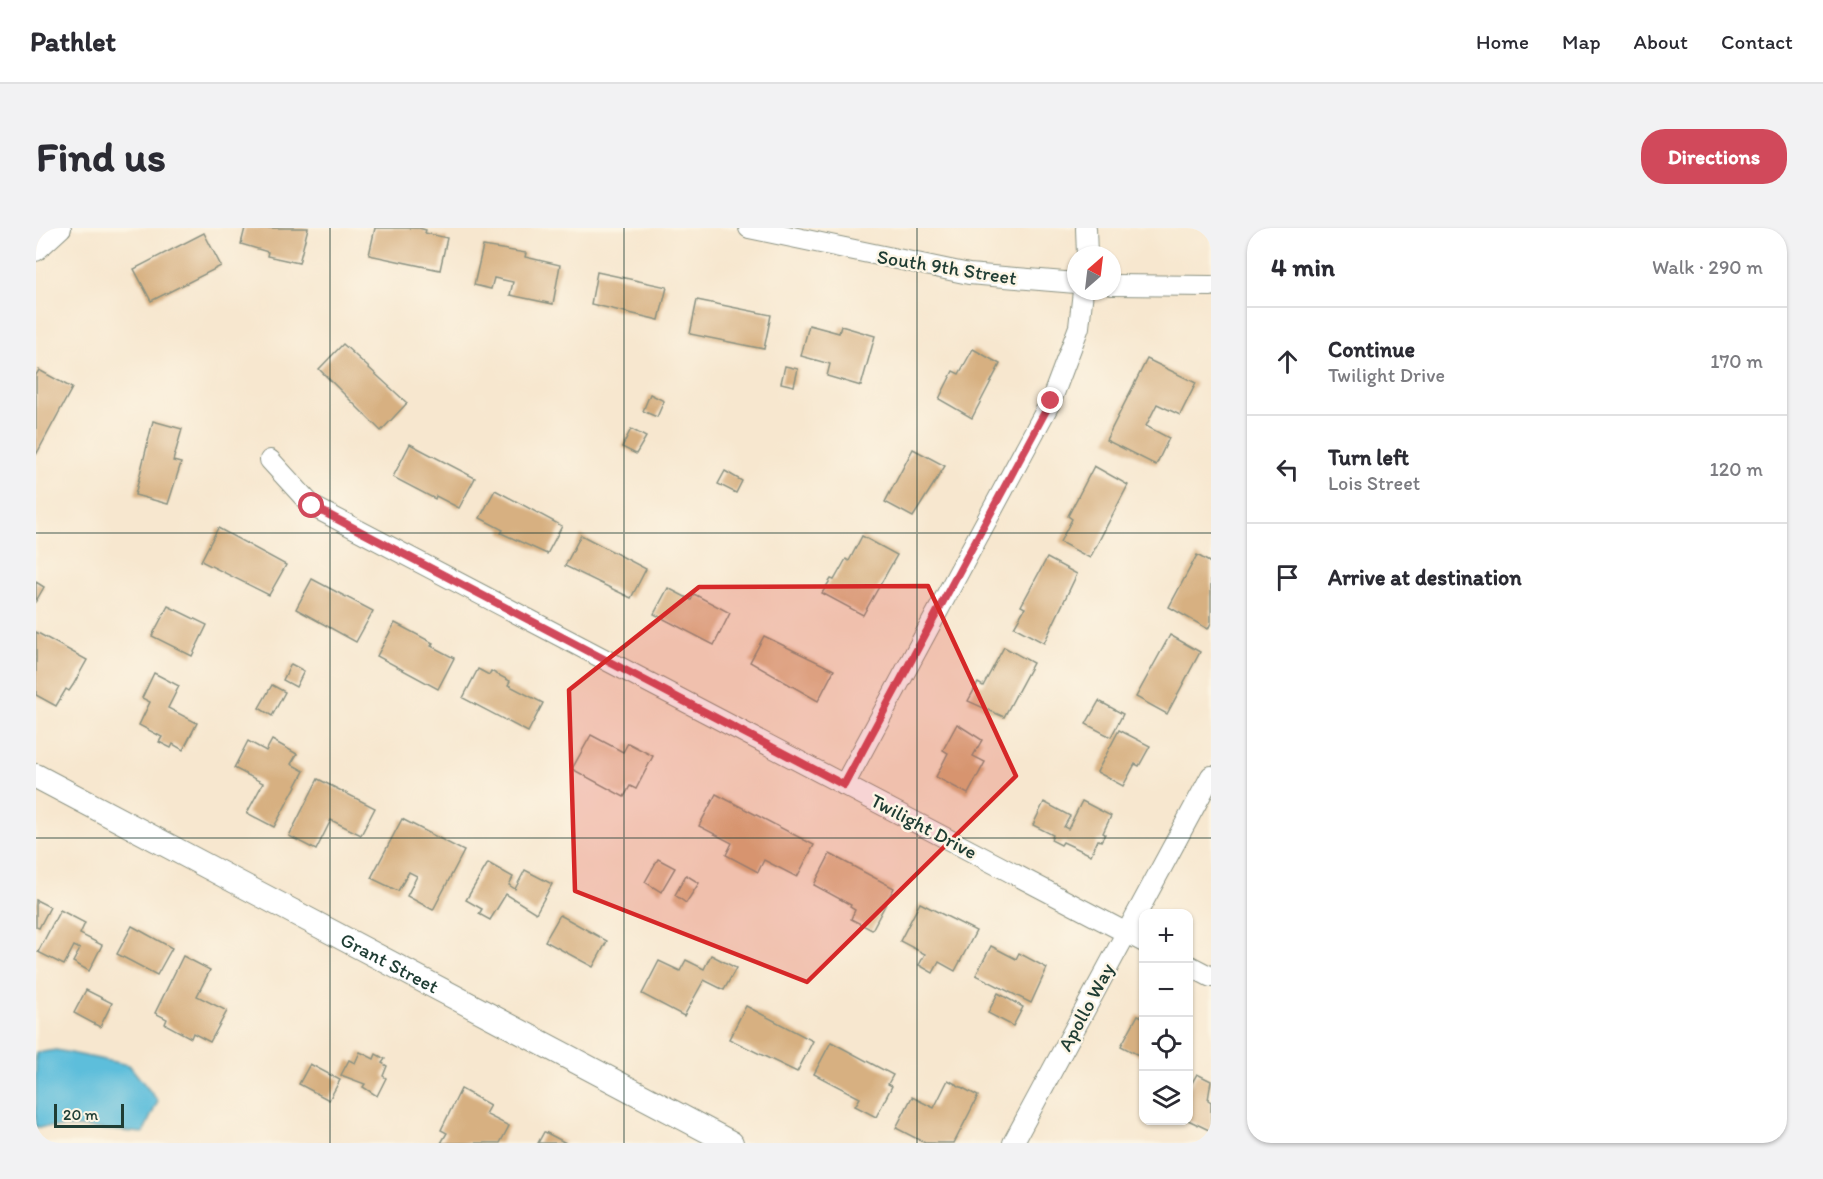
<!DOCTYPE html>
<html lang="en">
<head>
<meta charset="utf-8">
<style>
	:root { --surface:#fff; --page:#f2f2f3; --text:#2b2b33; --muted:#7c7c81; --line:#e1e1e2; --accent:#d1495b }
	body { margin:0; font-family:Itim,sans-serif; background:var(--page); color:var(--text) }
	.controls { position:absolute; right:18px; bottom:18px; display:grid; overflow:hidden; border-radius:12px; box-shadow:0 2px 4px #0004 }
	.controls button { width:54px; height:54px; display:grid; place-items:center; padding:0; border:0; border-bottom:2px solid var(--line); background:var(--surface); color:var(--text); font:30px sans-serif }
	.compass { position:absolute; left:1031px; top:18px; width:54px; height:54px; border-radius:50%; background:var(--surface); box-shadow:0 2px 4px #0004; rotate:28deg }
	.scale { position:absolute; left:18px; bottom:15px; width:70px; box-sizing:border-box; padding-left:6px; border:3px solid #1f3d34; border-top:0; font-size:16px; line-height:21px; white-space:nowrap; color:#1f3d34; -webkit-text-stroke:4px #fcf5e5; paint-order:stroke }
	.stop { position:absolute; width:18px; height:18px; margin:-14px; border:4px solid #d1495b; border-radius:50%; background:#fff }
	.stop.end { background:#d1495b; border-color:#fff; box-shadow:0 2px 6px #0008 }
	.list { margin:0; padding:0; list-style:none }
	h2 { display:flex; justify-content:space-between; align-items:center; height:78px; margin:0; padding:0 24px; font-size:26px }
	h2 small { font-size:20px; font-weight:400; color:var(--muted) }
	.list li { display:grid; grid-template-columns:39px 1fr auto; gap:18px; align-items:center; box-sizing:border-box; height:108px; padding:0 24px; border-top:2px solid var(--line) }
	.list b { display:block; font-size:22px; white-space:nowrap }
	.list p { margin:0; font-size:20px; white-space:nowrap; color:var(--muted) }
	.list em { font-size:20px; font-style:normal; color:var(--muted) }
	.icon { flex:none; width:33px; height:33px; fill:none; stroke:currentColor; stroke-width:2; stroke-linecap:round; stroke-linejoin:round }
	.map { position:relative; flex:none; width:1175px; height:915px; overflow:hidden; border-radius:24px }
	header { display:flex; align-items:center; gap:36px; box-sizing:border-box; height:84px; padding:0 30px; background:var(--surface); border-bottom:2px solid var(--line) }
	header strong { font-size:28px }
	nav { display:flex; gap:33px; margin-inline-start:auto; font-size:21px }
	.intro { display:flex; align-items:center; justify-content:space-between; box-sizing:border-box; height:144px; padding:0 36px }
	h1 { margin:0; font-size:42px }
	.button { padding:15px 27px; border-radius:24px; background:var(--accent); color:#fff; font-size:21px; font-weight:700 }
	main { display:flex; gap:36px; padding:0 36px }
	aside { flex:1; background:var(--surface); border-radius:24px; box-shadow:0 2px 4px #0004 }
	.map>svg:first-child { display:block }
	.water { fill:#5dbedb; stroke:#3e7e88; stroke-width:1.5 }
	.building { fill:#d7b081 }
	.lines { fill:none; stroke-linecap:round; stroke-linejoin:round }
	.minor-casing { stroke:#8b9282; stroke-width:22 }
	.tertiary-casing { stroke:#8b9282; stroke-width:26 }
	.minor { stroke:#fff; stroke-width:20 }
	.tertiary { stroke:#fff; stroke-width:24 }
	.route { stroke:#d1495b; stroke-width:8 }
	.marked { fill:#d62828; fill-opacity:0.2; stroke:#d62828; stroke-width:4.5; stroke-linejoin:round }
	.grid { fill:none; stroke:#1f3d34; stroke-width:1.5; stroke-opacity:0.55 }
	.labels { text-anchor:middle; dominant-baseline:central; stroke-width:5; stroke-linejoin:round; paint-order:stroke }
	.street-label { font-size:20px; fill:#1f3d34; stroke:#fcf5e5 }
</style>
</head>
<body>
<header>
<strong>Pathlet</strong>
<nav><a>Home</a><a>Map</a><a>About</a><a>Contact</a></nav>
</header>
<div class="intro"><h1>Find us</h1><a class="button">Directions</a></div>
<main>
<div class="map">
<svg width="1175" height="915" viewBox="0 0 1175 915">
	<rect width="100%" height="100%" fill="#fcf5e5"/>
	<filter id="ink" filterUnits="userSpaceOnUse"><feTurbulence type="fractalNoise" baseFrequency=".0167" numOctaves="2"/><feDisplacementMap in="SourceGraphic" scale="12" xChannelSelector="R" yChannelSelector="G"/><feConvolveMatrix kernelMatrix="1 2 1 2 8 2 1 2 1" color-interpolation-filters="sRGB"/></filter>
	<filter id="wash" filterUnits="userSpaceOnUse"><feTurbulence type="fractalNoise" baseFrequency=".008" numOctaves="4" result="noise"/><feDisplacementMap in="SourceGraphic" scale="24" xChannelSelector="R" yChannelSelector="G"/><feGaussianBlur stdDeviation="1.35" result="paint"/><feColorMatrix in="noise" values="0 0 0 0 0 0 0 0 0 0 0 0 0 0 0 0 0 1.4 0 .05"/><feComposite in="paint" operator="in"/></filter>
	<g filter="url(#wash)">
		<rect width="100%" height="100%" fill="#f7e7cf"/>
		<polygon class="water" points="20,822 93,837 122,873 107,905 40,899 0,899 0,825"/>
		<g id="blocks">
			<g class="building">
				<polygon points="209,0 272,0 263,35 231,28 232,24 205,16"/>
				<polygon points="339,0 383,0 390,2 389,5 411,10 404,42 333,27"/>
				<polygon points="168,5 185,38 115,73 98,41"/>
				<polygon points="447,18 490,25 489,29 524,37 517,76 474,67 477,54 458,50 455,61 438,57"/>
				<polygon points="561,44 631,59 623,92 555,76"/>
				<polygon points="661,72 735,87 728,121 654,106"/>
				<polygon points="773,97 803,105 805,98 839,108 825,158 791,148 794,136 765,128"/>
				<polygon points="307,116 371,175 345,203 283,141"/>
				<polygon points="937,121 964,136 936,190 903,171 917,143 923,146"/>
				<polygon points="1111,131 1160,155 1144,187 1121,176 1110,198 1133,210 1120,237 1070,212"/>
				<polygon points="749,138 762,141 758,158 745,155"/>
				<polygon points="3,142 36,160 0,227 0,147"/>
				<polygon points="614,166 628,173 621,189 607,183"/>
				<polygon points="117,193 146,201 137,233 145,235 132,276 99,267"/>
				<polygon points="595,201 610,209 600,226 586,219"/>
				<polygon points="374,216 439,250 423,280 400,268 399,271 357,249"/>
				<polygon points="877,221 909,238 877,289 849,274"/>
				<polygon points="1058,238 1092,257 1054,330 1024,314 1036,291 1032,288"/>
				<polygon points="689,243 706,253 700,265 682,256"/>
				<polygon points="459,262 526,298 511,326 465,305 467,302 444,290"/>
				<polygon points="182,300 250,337 233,367 165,333"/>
				<polygon points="545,307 610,341 595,370 529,338"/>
				<polygon points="826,308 861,327 827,387 786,365 795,351 798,352 810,331 813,333"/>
				<polygon points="1161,327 1175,335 1175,395 1172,401 1133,379"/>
				<polygon points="1011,330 1041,346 1008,415 978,399 989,380 985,378"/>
				<polygon points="276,351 337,383 320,414 260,381"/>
				<polygon points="0,354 8,359 0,373"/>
				<polygon points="632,360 655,372 658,366 694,385 678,417 618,386"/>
				<polygon points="132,378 171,397 156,428 116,408"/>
				<polygon points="359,395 397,415 395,418 418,430 402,461 341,428"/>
				<polygon points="0,404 51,432 37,457 33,463 30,461 20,478 0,467"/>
				<polygon points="1134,407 1164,424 1131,486 1100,469"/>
				<polygon points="728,408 798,442 782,473 714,434"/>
				<polygon points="968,419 997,435 968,489 932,473 942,455 947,458"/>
				<polygon points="255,436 268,443 260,459 247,452"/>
				<polygon points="442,441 453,447 455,443 474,453 472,457 507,475 492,504 427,470"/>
				<polygon points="118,445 143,458 132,480 161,495 147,522 137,516 135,520 123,514 126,509 103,497 114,474 106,470"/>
				<polygon points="236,457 249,464 236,488 223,480"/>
				<polygon points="1063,473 1087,486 1075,509 1050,496"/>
				<polygon points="921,496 946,512 937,528 949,534 932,566 900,549 912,525 907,522"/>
				<polygon points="1083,502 1114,518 1103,538 1099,536 1087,558 1061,544"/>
				<polygon points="555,507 587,524 592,515 617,528 600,561 594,558 588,569 536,541"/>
				<polygon points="236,512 261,526 255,536 268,543 238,599 211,585 227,555 198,540 212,513 230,523"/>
				<polygon points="282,551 339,580 325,607 295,592 280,622 253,608"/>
				<polygon points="680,566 778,617 761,649 728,632 722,644 690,627 696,615 663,598"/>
				<polygon points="1046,573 1075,588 1067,605 1069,606 1065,613 1062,612 1055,627 1027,614 1025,617 1015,612 1017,607 997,597 1008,574 1034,588 1028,599 1032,601"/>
				<polygon points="366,591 428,623 397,682 371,668 381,648 373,644 362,663 335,650"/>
				<polygon points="794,626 858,660 836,702 815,691 819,682 814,679 815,677 778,657"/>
				<polygon points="622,631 639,640 625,664 609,654"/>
				<polygon points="452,635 477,649 473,657 479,661 489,642 516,656 500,685 470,666 454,692 443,686 446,681 430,672"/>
				<polygon points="650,647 663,655 650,675 639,667"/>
				<polygon points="0,672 14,679 3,700 0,699"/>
				<polygon points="884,675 940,703 919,743 903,734 897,745 883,737 889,726 864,713"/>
				<polygon points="24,682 49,695 44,706 66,717 53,743 37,734 44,721 38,718 28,737 2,724"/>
				<polygon points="524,687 571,713 557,739 509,713"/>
				<polygon points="96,698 136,720 121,747 81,726"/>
				<polygon points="955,718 980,731 983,725 1011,740 995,775 940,747"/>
				<polygon points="675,727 700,740 688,762 668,752 648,788 606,766 623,733 644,743 650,732 668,741"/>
				<polygon points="147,728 174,742 161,768 191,783 174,814 157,805 155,810 129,796 131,791 119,785"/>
				<polygon points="50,762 76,775 64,799 38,785"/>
				<polygon points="962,765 987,779 977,798 952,785"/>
				<polygon points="710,778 777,813 761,844 693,811"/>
				<polygon points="1102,787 1108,790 1108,830 1085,818"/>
				<polygon points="795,814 857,847 852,856 856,858 840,889 819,878 824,870 778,846"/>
				<polygon points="324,824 338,831 340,826 349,831 346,835 351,838 347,848 350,850 341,868 327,859 329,856 305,847 313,832 319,835"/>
				<polygon points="274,836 304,852 293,872 263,856"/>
				<polygon points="1161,846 1175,853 1172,872 1175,874 1175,903 1152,892 1152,862"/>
				<polygon points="912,852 942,868 918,915 889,915 860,900 876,869 898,880"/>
				<polygon points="425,861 454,877 449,886 473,898 464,915 405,915 411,905 405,902"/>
				<polygon points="508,904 509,904 530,915 502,915"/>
			</g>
		</g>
	</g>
	<g filter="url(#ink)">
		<use href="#blocks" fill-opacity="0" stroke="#8b9282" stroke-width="1.5"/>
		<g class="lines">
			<defs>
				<g id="minor">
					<polyline points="713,0 933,46 1040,55"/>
					<polyline points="1050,0 1051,27"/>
					<polyline points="0,23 25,0"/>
					<polyline points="1076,57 1175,58"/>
					<polyline points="234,232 276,278 1108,714"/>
					<polyline points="808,557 1015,173 1043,99 1047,63"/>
					<polyline points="1152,737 1175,749"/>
					<polyline points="977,915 1175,548"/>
				</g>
				<g id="tertiary">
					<path id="s1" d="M0 548 695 915"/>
				</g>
			</defs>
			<use href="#minor" class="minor-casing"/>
			<use href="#tertiary" class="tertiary-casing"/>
			<use href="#minor" class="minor"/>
			<use href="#tertiary" class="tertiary"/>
		</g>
	</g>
	<g class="lines" filter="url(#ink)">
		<polyline class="route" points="276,278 808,557 1015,173"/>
	</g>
	<path class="marked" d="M892 358 980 548 771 754 539 663 533 462 663 359Z"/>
	<path class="grid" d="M294 0V915M588 0V915M881 0V915M0 305H1175M0 610H1175"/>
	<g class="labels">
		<g class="street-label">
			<text transform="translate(911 39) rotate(9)">South 9th Street</text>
			<text transform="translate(888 598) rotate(28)">Twilight Drive</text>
			<text stroke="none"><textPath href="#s1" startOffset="400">Grant Street</textPath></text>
			<text transform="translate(1050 779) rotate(-62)">Apollo Way</text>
		</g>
	</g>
</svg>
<div class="controls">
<button>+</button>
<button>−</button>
<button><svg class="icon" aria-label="locate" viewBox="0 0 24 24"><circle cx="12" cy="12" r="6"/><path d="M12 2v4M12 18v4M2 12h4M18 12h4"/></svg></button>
<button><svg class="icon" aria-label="layers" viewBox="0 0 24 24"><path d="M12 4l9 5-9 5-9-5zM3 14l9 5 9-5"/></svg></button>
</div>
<svg class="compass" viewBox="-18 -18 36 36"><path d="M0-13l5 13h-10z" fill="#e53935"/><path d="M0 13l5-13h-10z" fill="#7c7c81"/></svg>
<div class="scale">20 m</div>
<div class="stop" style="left:276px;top:278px"></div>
<div class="stop end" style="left:1015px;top:173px"></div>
</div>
<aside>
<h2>4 min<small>Walk · 290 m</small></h2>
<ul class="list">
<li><svg class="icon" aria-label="ahead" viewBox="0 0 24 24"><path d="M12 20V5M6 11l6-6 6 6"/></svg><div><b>Continue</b><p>Twilight Drive</p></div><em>170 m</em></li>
<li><svg class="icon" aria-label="left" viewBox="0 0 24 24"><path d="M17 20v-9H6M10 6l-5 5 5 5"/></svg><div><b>Turn left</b><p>Lois Street</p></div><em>120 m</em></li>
<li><svg class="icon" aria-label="arrive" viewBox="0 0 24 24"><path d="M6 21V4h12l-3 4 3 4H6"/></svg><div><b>Arrive at destination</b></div></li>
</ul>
</aside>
</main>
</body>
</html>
